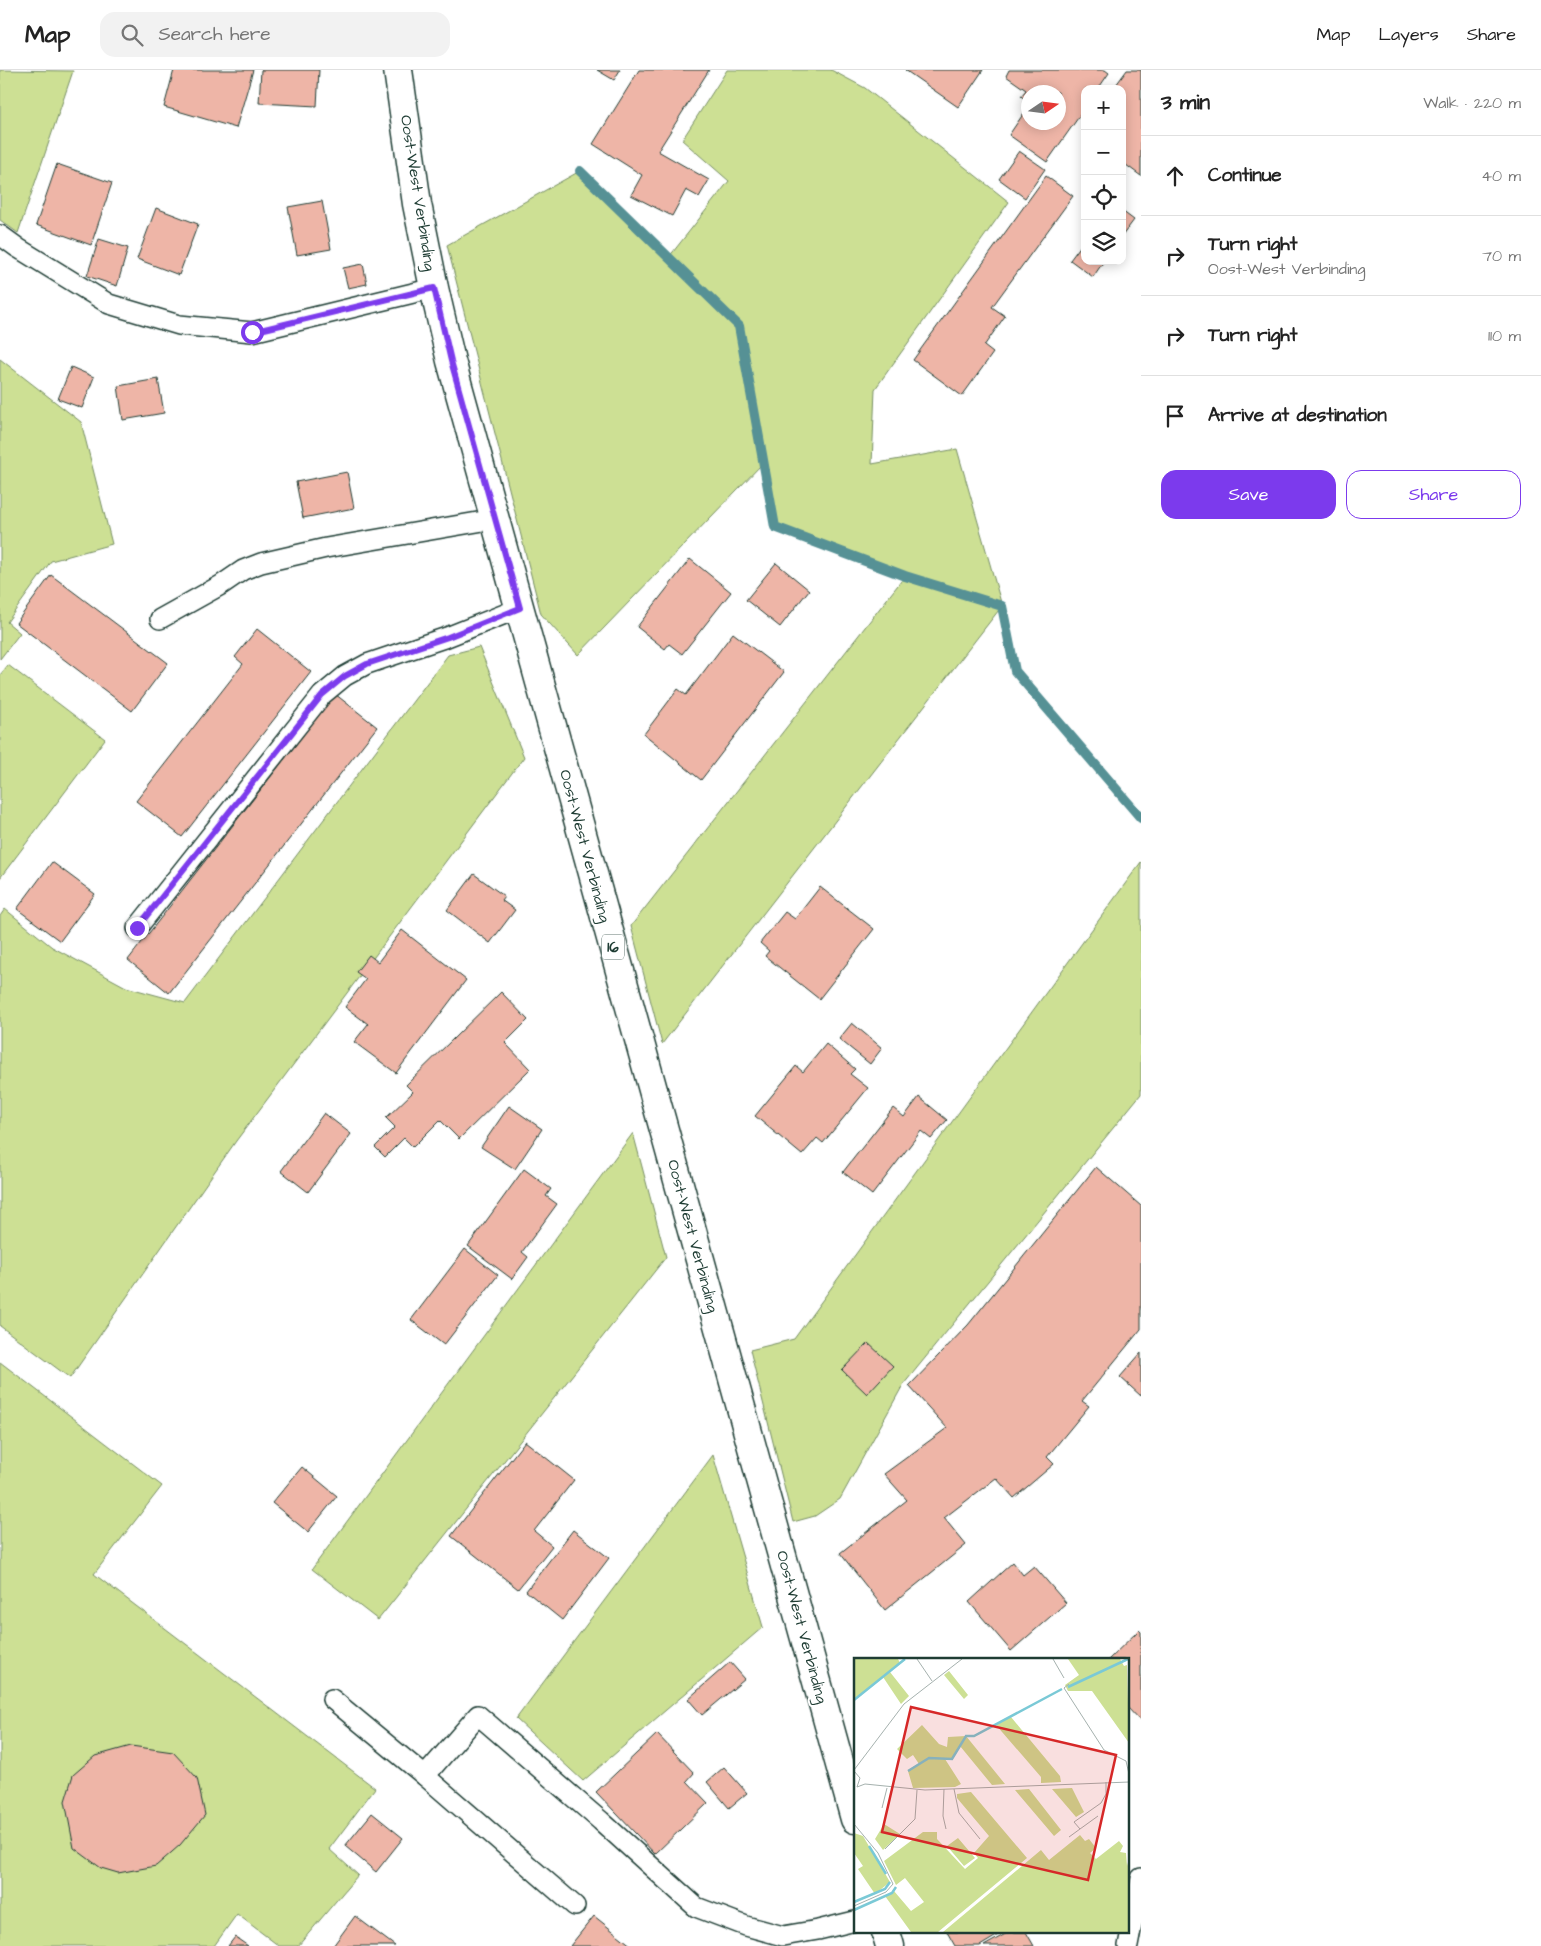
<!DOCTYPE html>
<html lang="en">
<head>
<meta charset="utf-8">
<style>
	:root { --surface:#fff; --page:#f2f2f2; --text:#222; --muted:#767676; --line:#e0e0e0; --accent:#7c3aed }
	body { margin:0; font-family:"Architects Daughter",sans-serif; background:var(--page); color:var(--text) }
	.controls { position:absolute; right:15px; top:15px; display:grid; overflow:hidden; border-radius:10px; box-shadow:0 2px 12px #0003 }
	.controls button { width:45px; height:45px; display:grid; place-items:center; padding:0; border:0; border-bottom:1px solid var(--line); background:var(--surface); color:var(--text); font:25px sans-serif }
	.compass { position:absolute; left:1021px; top:15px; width:45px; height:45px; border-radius:50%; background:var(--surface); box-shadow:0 2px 12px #0003; rotate:77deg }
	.stop { position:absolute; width:15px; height:15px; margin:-11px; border:4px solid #7c3aed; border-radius:50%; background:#fff }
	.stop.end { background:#7c3aed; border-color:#fff; box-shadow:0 1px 5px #0008 }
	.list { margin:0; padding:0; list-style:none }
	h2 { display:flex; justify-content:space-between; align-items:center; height:65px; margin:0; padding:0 20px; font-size:21px }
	h2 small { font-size:16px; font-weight:400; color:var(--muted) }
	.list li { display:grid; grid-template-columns:32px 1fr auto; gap:15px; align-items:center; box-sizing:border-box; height:80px; padding:0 20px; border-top:1px solid var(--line) }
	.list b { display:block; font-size:19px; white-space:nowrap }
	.list p { margin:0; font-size:16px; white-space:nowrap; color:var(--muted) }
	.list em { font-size:16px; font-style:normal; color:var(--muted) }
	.actions { display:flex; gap:10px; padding:15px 20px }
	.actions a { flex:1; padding:11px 0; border:1px solid var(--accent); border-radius:15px; text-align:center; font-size:18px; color:var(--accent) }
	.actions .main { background:var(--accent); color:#fff }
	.icon { flex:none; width:28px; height:28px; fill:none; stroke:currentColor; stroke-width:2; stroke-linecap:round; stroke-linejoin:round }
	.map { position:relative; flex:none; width:1141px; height:1876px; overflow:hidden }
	header { display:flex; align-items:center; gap:30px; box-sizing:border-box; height:70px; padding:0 25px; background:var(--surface); border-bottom:1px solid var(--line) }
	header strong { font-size:24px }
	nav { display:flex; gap:28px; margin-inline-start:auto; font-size:18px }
	.search { width:350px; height:45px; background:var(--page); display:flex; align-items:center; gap:12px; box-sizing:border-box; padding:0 18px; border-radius:15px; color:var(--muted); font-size:19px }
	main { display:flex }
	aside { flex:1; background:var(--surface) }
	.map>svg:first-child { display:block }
	.green { fill:#cde094; stroke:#768e64 }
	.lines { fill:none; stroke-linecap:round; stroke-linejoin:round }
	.stream { stroke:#569195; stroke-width:10 }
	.building { fill:#eeb5a7; stroke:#1f3d34 }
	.lane-casing { stroke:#1f3d34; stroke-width:22 }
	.primary-casing { stroke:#1f3d34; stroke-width:31 }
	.lane { stroke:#fff; stroke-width:19 }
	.primary { stroke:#fff; stroke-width:28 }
	.route { stroke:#7c3aed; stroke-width:6 }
	.labels { text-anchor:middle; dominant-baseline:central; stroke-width:4; stroke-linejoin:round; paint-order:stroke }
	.shield { fill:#fff; stroke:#627771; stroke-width:1 }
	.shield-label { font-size:15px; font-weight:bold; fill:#1f3d34 }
	.street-label { font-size:16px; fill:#1f3d34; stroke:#fff }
	.inset-river { fill:none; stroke:#7ac9d6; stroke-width:2.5 }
	.inset-road { fill:none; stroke:#a5b1ae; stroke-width:1 }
	.view { fill:#d62828; fill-opacity:0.15; stroke:#d62828; stroke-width:2.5 }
	.inset-edge { fill:none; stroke:#1f3d34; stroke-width:2.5 }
</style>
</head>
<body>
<header>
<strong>Map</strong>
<div class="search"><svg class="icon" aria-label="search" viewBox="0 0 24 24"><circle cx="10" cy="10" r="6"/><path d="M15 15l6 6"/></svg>Search here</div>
<nav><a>Map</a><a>Layers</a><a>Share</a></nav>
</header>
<main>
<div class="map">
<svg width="1141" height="1876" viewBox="0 0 1141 1876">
	<rect width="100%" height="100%" fill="#fff"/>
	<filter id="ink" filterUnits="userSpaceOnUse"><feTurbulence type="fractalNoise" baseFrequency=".02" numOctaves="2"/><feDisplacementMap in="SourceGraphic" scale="10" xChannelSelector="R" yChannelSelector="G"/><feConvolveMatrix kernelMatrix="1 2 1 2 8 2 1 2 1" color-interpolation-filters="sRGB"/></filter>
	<g filter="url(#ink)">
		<g class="green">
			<polygon points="0,0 73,1 18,163 0,150"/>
			<polygon points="727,0 831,0 865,18 1009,132 875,319 872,394 957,379 1002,536 662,974 631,856 905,506 775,457 763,393 578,585 541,544 447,175 580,101 669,187 729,111 682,70"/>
			<polygon points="0,289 81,352 112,474 51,491 7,552 20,563 0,589"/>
			<polygon points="479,577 524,687 236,1071 70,1308 0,1256 0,846 5,839 52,877 126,917 185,933 448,585"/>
			<polygon points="8,595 105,669 0,808 0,605"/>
			<polygon points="1141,792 1141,1024 903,1315 840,1429 815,1446 793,1452 750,1280 794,1269"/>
			<polygon points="633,1063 666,1187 378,1550 312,1499"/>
			<polygon points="0,1292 162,1416 94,1504 375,1718 329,1779 358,1805 298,1876 279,1876 237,1844 214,1876 0,1876"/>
			<polygon points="713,1385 763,1557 583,1711 516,1649"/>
		</g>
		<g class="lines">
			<polyline class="stream" points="580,101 739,256 775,457 905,506 1002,536 1015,601 1141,748"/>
		</g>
		<g class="building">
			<polygon points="174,0 253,0 236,58 164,37"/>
			<polygon points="261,0 319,0 317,36 259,33"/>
			<polygon points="597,0 620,0 614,10"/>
			<polygon points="639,0 709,0 658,81 709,110 699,127 686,120 672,146 631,125 642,105 593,74"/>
			<polygon points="905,0 983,0 958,37"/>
			<polygon points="1009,0 1105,0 1109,3 1098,19 1085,19 1085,38 1047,92 1009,65 1028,37 1028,52 1058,52 1058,22 1028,22 1028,32 1021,26 1026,20 1006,6"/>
			<polygon points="1127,0 1141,0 1141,106 1122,92 1122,19 1113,19"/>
			<polygon points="1019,81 1045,99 1025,128 999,109"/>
			<polygon points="57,94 112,113 91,175 36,155"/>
			<polygon points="1046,106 1073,126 992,237 1005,246 984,276 993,283 962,326 913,290"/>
			<polygon points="322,131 331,179 297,185 288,137"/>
			<polygon points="156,138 198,154 179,205 137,189"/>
			<polygon points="1122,141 1134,150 1122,166"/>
			<polygon points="99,169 128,178 117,216 87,206"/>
			<polygon points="1085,170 1085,191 1104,191 1093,207 1070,190"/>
			<polygon points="363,194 367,214 348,218 343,198"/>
			<polygon points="71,297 94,307 82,338 58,329"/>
			<polygon points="158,309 164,343 123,350 118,316"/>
			<polygon points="347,402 354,438 303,448 296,412"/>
			<polygon points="690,489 731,522 682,584 669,574 665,579 637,557"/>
			<polygon points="776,493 809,520 780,557 746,530"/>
			<polygon points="51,505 168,593 132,641 16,553"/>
			<polygon points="257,559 311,602 182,767 136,731 243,594 235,587"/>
			<polygon points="733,563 784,602 701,710 644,664 678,619 686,625"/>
			<polygon points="335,624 377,657 169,923 128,890"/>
			<polygon points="52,792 95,824 60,871 17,839"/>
			<polygon points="474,804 504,826 501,830 515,840 490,873 447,840"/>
			<polygon points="820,817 874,859 819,929 765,886 769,881 760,873 785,842 795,849"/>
			<polygon points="402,860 466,910 396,1003 354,972 368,954 345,937 366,909 356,902 369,885 378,892"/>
			<polygon points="501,922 528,950 505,973 530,999 459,1069 440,1050 413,1077 404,1068 385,1087 375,1077 395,1057 386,1048 413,1022 406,1015"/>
			<polygon points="852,953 882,978 870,994 839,969"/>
			<polygon points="826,974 855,999 850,1004 868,1018 823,1073 817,1068 802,1085 755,1046 796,996 803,1002"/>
			<polygon points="919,1027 947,1050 931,1069 921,1061 872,1125 843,1102 893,1038 904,1047"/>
			<polygon points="509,1036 542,1059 515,1099 481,1077"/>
			<polygon points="324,1043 351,1064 308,1122 281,1101"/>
			<polygon points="1096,1097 1141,1136 1141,1259 1082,1331 1089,1336 1047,1387 1054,1394 1014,1428 996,1408 944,1448 966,1475 885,1540 840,1483 907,1430 884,1404 947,1358 909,1316 968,1255"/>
			<polygon points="524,1099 551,1119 546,1126 557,1134 522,1182 528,1187 512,1209 468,1176"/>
			<polygon points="465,1179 498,1205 444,1275 411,1250"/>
			<polygon points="868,1273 893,1296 867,1324 842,1300"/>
			<polygon points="1141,1283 1141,1326 1120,1307"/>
			<polygon points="525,1371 574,1410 534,1461 552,1476 518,1519 451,1466"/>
			<polygon points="302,1397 337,1426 308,1462 272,1433"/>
			<polygon points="573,1460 609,1488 562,1550 526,1521"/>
			<polygon points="1013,1492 1023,1505 1034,1496 1066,1533 1011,1581 969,1532"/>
			<polygon points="1139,1560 1141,1562 1141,1652 1127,1637 1127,1590 1108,1590"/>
			<polygon points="730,1592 745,1609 702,1645 688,1629"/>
			<polygon points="657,1664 694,1703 687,1711 708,1733 655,1784 596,1722"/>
			<polygon points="131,1676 173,1682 197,1708 205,1745 180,1775 156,1796 118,1803 101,1798 74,1778 65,1731 73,1705 95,1686"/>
			<polygon points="724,1697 747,1723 729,1738 707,1712"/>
			<polygon points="372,1743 403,1768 376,1802 345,1776"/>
			<polygon points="355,1846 395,1876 333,1876"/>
			<polygon points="594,1846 632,1876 570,1876"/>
			<polygon points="947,1862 1003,1862 980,1876 955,1876"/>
			<polygon points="1009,1862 1026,1862 1034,1876 984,1876"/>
			<polygon points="235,1867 248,1876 228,1876"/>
		</g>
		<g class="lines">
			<defs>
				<g id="lane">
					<polyline points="0,165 18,178 109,234 179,255 252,262 434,218"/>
					<polyline points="160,549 221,515 243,500 261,493 326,478 495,449"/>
					<polyline points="137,858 322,625 345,606 367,594 447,567 520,538"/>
					<polyline points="332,1629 425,1706 478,1645 601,1751 696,1837 746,1856 783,1866 818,1860 855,1851"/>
					<polyline points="425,1706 575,1836"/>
					<polyline points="1128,1876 1141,1808"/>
				</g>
				<g id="primary">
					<polyline points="398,0 417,134 434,218 451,291 855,1749"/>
					<polyline points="886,1862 890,1876"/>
				</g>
			</defs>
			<use href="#lane" class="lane-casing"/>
			<use href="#primary" class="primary-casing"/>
			<use href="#lane" class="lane"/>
			<use href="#primary" class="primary"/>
		</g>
	</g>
	<g class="lines" filter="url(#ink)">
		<polyline class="route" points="137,858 322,625 345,606 367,594 448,567 520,538 451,291 434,218 252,262"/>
	</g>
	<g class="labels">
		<rect class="shield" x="602" y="864.5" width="22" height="25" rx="4"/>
		<g class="shield-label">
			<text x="613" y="877">16</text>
		</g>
		<g class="street-label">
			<text transform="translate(418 123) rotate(81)">Oost-West Verbinding</text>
			<text transform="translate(585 776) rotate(75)">Oost-West Verbinding</text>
			<text transform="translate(693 1166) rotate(75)">Oost-West Verbinding</text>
			<text transform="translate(802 1557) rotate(75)">Oost-West Verbinding</text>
		</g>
	</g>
	<g transform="translate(854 1588)">
		<rect width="275" height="275" fill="#fff"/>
		<path d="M0 1H44L46 5 36 14 55 38 47 46 29 19 0 42ZM214 1H266L270 8 273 7 275 85 238 33H214L211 27 225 17ZM95 13 114 37 110 41 90 17ZM157 59 206 118 207 124 187 125V119L142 67ZM68 67 85 86 93 89 94 79 112 78 151 126 138 127 106 88 98 101H91L107 126 101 129 59 130 54 113 65 106 59 97 53 101 43 91ZM218 130 230 154 222 159 198 131ZM175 131 207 172 200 178 161 132ZM117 134 173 200 84 274H57L31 238 40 233 57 253 70 244 51 220 42 227 30 203 69 174H83V181L111 211 124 200 120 195 135 178 103 140V136ZM30 166 46 176 29 192 21 181ZM0 175 9 178 36 224 21 236 4 211 9 208 0 195ZM226 177 231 183 235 181 242 190 236 195 242 201 265 183 269 188 266 194 272 195 273 208 275 200V274H89L187 192 195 202ZM104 180 121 200 110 208 93 188Z" fill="#cde094"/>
		<path class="inset-river" d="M214 29 274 1M0 42 51 1M54 113 75 100 98 101 112 78H120L208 31M15 188 32 216M0 244 31 231 36 224M0 252 38 235 42 229"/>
		<path class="inset-road" d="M63 1 78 23M199 1 210 20M215 26 210 30 250 92 272 103 275 116M0 112 50 46 108 1M0 113 6 120 3 129M3 129 11 126 71 132 275 124M90 131 89 158 92 171M100 131 105 155 126 181M28 150 33 130M0 166 24 195 39 226 32 234 0 248M226 171 244 158M215 179 226 171 220 164 247 145 252 136V124M31 191 61 161 63 132"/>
		<path class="view" d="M57 49 262 97 234 222 28 174Z"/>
		<rect width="275" height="275" class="inset-edge"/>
	</g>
</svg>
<div class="controls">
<button>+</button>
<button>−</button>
<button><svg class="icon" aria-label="locate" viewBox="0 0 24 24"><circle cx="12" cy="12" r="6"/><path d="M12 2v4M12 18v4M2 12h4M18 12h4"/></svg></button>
<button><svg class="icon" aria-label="layers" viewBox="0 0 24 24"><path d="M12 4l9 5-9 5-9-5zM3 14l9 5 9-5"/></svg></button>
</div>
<svg class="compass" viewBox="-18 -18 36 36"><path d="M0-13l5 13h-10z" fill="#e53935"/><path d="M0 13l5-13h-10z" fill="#767676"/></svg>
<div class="stop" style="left:252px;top:262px"></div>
<div class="stop end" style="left:137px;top:858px"></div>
</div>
<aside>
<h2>3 min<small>Walk · 220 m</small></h2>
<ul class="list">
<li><svg class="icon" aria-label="ahead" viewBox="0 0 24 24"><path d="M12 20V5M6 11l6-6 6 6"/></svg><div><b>Continue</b></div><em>40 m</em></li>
<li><svg class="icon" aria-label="right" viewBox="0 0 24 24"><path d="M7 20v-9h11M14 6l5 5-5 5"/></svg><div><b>Turn right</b><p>Oost-West Verbinding</p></div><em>70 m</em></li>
<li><svg class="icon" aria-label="right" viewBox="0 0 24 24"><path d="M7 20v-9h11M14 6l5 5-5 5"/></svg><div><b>Turn right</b></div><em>110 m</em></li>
<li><svg class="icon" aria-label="arrive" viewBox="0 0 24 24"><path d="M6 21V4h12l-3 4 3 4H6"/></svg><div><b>Arrive at destination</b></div></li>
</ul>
<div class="actions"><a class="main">Save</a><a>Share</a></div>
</aside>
</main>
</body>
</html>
